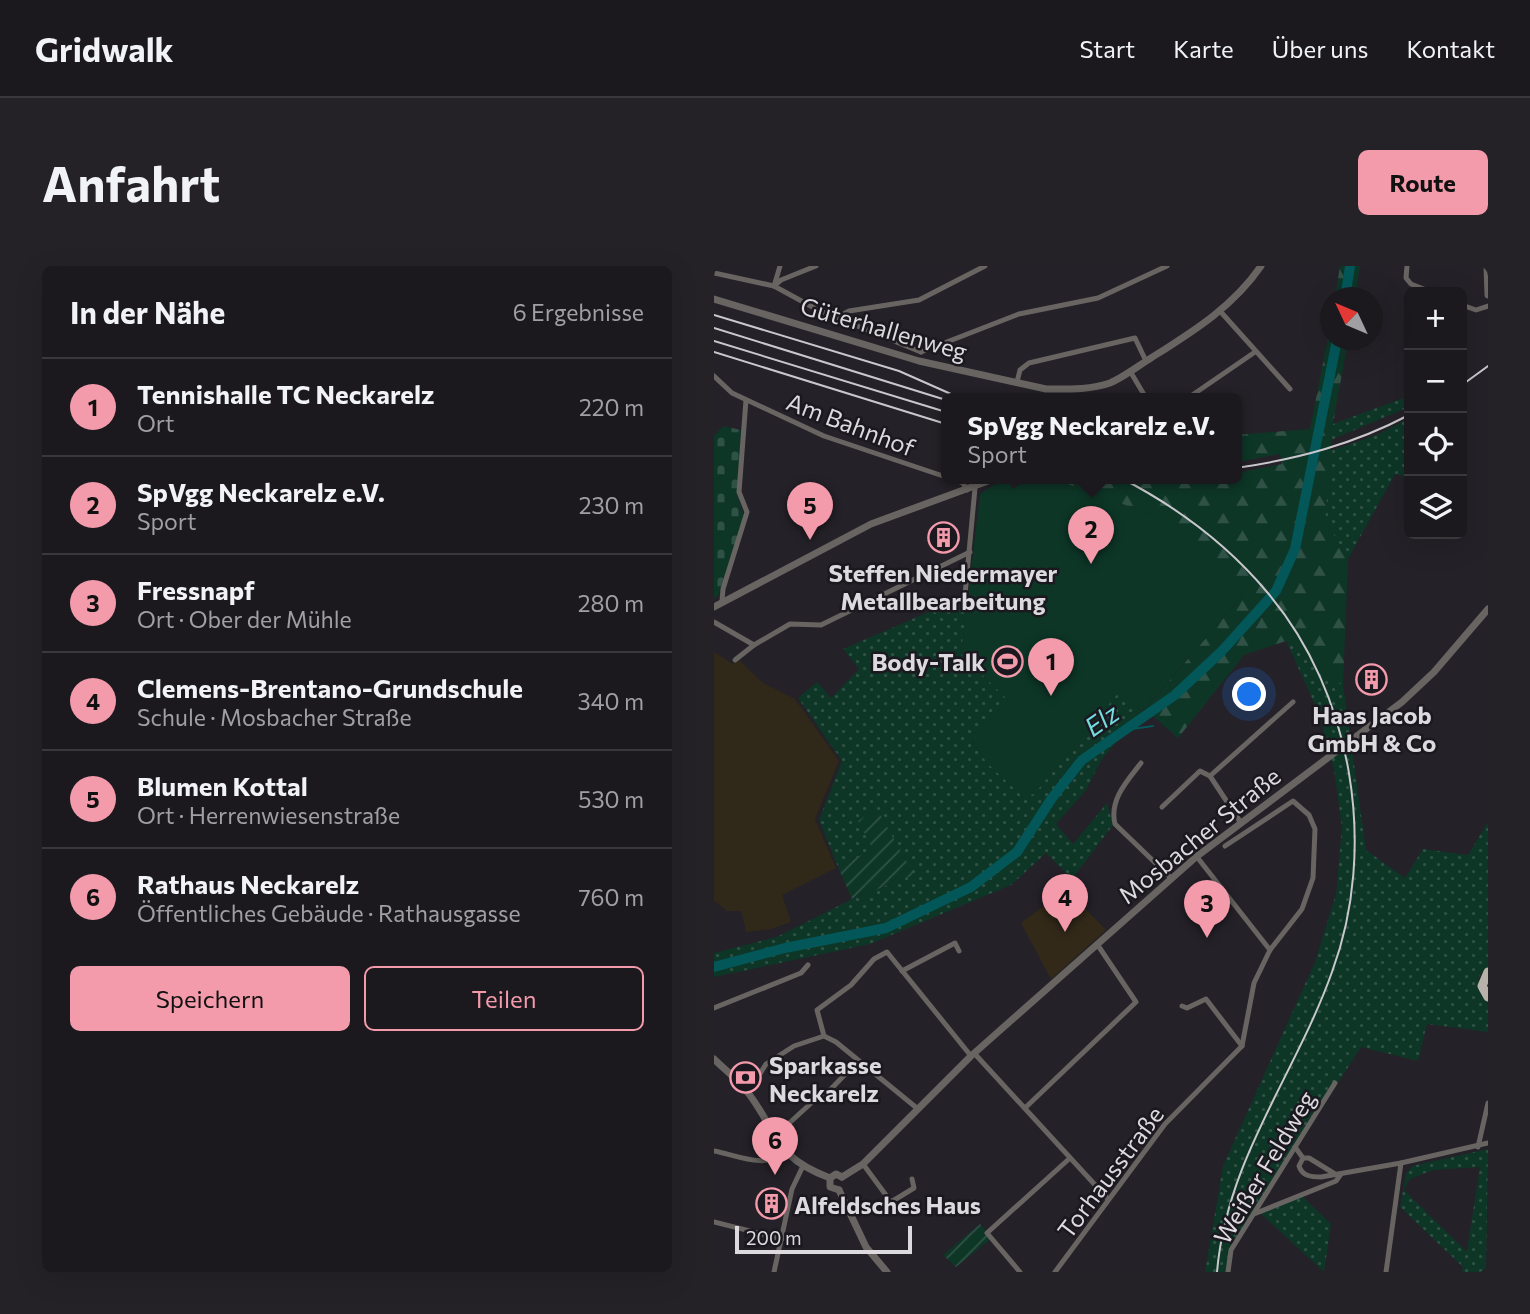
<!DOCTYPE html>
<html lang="de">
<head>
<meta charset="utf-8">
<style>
	:root { --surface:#1b191e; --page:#242227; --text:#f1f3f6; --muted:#a0a0a4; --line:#39383c; --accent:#f39aab }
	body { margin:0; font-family:Commissioner,sans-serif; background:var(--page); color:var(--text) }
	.controls { position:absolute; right:21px; top:21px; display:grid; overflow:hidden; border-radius:10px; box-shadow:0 7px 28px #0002 }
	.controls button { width:63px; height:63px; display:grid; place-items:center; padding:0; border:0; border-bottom:2px solid var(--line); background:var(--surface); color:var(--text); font:35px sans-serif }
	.compass { position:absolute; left:606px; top:21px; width:63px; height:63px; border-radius:50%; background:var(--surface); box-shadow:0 7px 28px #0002; rotate:314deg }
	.scale { position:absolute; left:21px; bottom:18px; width:177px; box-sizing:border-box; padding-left:7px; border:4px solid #dcdadf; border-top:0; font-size:19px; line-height:24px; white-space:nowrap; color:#dcdadf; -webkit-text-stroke:5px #1b181f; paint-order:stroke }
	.you { position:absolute; left:536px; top:429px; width:24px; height:24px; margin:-18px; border:5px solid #fff; border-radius:50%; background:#1a73e8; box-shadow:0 0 0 10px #1a73e833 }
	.badge { display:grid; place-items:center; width:46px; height:46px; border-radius:50%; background:var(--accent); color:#111; font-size:23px; font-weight:700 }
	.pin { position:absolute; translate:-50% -58px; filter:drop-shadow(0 2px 4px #0008) }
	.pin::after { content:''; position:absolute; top:37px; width:24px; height:21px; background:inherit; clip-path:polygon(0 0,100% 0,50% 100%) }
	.popup { position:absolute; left:227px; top:127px; width:301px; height:91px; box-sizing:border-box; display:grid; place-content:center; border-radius:10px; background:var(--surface); filter:drop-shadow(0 2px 5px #0005); font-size:23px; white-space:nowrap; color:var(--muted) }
	.popup b { font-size:26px; color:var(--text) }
	.popup::after { content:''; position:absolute; left:50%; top:100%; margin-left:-14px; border:14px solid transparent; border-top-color:var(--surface) }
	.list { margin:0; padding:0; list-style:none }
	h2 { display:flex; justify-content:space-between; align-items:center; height:91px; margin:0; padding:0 28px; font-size:30px }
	h2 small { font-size:23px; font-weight:400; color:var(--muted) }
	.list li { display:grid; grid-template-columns:46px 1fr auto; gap:21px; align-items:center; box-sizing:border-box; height:98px; padding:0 28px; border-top:2px solid var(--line) }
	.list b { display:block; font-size:26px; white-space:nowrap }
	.list p { margin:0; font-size:23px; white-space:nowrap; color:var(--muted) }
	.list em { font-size:23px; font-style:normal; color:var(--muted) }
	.actions { display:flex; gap:14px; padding:21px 28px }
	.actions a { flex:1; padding:16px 0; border:2px solid var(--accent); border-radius:10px; text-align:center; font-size:24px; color:var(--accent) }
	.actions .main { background:var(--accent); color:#111 }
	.icon { flex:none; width:38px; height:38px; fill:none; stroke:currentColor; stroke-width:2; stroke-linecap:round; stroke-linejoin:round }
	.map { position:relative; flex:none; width:774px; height:1006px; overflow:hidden; border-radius:10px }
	header { display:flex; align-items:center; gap:42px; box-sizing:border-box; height:98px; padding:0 35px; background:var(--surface); border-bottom:2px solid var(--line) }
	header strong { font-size:33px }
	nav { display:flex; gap:38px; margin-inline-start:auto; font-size:24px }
	.intro { display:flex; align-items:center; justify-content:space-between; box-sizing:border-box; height:168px; padding:0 42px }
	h1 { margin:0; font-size:49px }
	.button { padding:18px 32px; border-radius:10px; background:var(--accent); color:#111; font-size:24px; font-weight:700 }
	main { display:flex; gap:42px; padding:0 42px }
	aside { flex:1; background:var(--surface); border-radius:10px; box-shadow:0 7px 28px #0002 }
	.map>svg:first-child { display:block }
	.industrial { fill:#302919 }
	.education { fill:#322919 }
	.grass { fill:url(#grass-dots); fill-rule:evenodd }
	.forest { fill:url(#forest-firs) }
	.cemetery { fill:url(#cemetery-stones) }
	.garden { fill:url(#garden-furrows) }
	.pitch { fill:#0d3627 }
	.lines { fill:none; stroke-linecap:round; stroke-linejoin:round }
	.stream { stroke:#035759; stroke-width:2 }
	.river { stroke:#035759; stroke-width:10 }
	.minor { stroke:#676461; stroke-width:5 }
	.tertiary { stroke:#676461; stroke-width:7 }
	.trunk { stroke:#b9b2ab; stroke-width:9 }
	.rail { stroke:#c9c7cc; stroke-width:2 }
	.labels { text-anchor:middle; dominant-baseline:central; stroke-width:5; stroke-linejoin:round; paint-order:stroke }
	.street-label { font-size:24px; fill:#dcdadf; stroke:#1b181f }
	.poi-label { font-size:24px; font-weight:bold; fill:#dcdadf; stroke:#1b181f }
	.water-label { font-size:26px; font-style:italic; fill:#71dde0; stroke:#1b181f }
</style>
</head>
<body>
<header>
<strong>Gridwalk</strong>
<nav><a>Start</a><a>Karte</a><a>Über uns</a><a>Kontakt</a></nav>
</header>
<div class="intro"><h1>Anfahrt</h1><a class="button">Route</a></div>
<main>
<aside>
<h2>In der Nähe<small>6 Ergebnisse</small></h2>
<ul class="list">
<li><span class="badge">1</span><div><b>Tennishalle TC Neckarelz</b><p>Ort</p></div><em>220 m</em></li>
<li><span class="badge">2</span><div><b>SpVgg Neckarelz e.V.</b><p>Sport</p></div><em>230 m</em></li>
<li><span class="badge">3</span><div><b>Fressnapf</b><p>Ort · Ober der Mühle</p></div><em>280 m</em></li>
<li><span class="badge">4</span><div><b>Clemens-Brentano-Grundschule</b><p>Schule · Mosbacher Straße</p></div><em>340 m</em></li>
<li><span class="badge">5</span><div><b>Blumen Kottal</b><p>Ort · Herrenwiesenstraße</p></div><em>530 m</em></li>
<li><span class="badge">6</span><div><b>Rathaus Neckarelz</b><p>Öffentliches Gebäude · Rathausgasse</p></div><em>760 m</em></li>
</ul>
<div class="actions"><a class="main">Speichern</a><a>Teilen</a></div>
</aside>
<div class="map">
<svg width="774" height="1006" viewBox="0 0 774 1006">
	<defs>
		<pattern id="grass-dots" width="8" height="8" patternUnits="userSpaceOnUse" patternTransform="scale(1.75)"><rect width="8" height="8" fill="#0d3627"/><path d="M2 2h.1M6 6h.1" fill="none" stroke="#305246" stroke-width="1.8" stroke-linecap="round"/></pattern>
		<pattern id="forest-firs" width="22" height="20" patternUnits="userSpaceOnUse" patternTransform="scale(1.75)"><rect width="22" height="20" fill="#0d3627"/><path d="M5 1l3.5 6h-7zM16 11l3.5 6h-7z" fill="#305246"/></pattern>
		<pattern id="cemetery-stones" width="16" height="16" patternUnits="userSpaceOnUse" patternTransform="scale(1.75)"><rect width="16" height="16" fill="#0d3627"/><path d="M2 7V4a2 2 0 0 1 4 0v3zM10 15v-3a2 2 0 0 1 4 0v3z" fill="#305246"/></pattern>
		<pattern id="garden-furrows" width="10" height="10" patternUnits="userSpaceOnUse" patternTransform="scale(1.75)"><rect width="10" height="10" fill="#0d3627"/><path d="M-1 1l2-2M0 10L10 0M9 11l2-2" fill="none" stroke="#305246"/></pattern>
	</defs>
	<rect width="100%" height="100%" fill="#242128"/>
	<polygon class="industrial" points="0,386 19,398 25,394 49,417 81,433 125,495 101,553 122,602 68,629 77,656 57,663 32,666 27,645 13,645 0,635"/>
	<polygon class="education" points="352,623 392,664 337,713 307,657"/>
	<g class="grass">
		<polygon points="695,130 695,141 617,174 619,158"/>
		<polygon points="695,152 695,212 681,208 634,293 611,254 616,185 665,168"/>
		<polygon points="254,329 247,388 294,434 320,528 406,424 428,446 388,493 372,524 342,558 359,578 393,537 399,559 358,613 332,587 297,619 156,678 0,711 0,687 63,671 138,633 199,609 160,583 124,601 105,554 128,495 84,432 103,416 117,432 145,403 129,383"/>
		<polygon points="572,375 629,419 652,584 691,612 709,583 754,589 774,556 774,701 764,712 774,740 774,766 713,758 704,795 647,781 517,984 514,1006 491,1006 509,900 601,696 622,628 628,562 620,504 604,445"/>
		<path d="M774 883 772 1006H748L749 1001 686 941 692 908 698 900ZM766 901 753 984 752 985 690 924 696 913 719 904Z"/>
		<polygon points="587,929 617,958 610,1006 545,946"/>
	</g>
	<g class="forest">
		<polygon points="626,0 646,0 641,31 621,31"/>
		<polygon points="616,61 617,74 634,74 619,158 611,254 634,293 629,419 572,375 530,389 464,472 431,443 529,329 438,249 337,212 522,212 522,207 568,198 566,188 523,196 522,169 596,163"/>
	</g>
	<polygon class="cemetery" points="9,160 27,164 23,228 30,251 4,330 0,332 0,170"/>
	<g class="garden">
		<polygon points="163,543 200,609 138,633 124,601 159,583 144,555"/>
		<polygon points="266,958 278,972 242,1001 229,989"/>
	</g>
	<polygon class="pitch" points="291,212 299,223 314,213 337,212 438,249 464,267 529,329 428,446 406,425 320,528 309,531 273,497 258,476 294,434 247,388 266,228"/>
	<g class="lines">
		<polyline class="stream" points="411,464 439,460"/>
		<g class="river">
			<polyline points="631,32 636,0"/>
			<polyline points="0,701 71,682 172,662 257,621 303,586 338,532 368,494 461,429 507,386 562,325 581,283 623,74"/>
		</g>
		<g class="minor">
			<polyline points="693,0 692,12 697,18 717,26"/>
			<polyline points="0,7 60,20 104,44 207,86"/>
			<polyline points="61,17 66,0"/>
			<polyline points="60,20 67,14 102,0"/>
			<polyline points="748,39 762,44 774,40"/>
			<polyline points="506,45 576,123"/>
			<polyline points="124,51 135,45 205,34 271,0"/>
			<polyline points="207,86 305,48 384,32 453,0"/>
			<polyline points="416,105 432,132"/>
			<polyline points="0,110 18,127 110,170 232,211"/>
			<polyline points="303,116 306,104 315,97 421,72 432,95"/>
			<polyline points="474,132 541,86"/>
			<polyline points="236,212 249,217 253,224"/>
			<polyline points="251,329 261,222"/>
			<polyline points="8,335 9,323 33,246 25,226 32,134"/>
			<polyline points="0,356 40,379 76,358 107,359 256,286"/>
			<polyline points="21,394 40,379"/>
			<path d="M427 497C413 515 395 534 401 558L458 613"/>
			<polyline points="448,541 486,505 496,510"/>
			<polyline points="527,557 496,510 579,436"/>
			<polyline points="483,591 556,684"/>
			<polyline points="188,705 241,677 245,685"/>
			<polyline points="468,740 473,742 492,733 528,780"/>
			<polyline points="0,742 87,707 94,699"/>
			<polyline points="110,770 103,744 137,719 160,693 173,686 257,790"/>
			<polyline points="260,787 394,933"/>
			<polyline points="34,827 52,798 80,780 110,770 122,776 204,843"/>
			<polyline points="311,842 422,736 383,678"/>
			<polyline points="60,871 106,829 114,826 144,795"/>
			<polyline points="581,881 589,892 595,892 621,908"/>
			<polyline points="764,881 774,837"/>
			<path d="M0 885C22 889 53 904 70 886"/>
			<path d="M589 892 585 900C588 910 597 911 607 911L687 897 774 877"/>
			<polyline points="149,898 177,936 200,922 198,913"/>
			<polyline points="540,948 622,915 627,908"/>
			<polyline points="0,956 68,973"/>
			<polyline points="60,1006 78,923 89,900"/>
			<polyline points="306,1006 273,967 356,892"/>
			<polyline points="341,1006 451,858 528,780 540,717 556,684 588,643 599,612 601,563 595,549 579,535 511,580"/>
			<polyline points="514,1006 517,984 621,817"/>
			<polyline points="672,1006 687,897"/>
		</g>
		<g class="tertiary">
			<polyline points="773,0 774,29"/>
			<path d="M0 33 205 95 332 123C352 123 376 124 396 117 410 111 424 100 437 92 478 66 519 41 547 0"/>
			<polyline points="0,341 157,258 282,212"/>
			<path d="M0 793C11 804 26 815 35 828 66 870 60 891 116 912L122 908 128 911"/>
			<polyline points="128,911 149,898 257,790 482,591 688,436 720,406 774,343"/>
			<polyline points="116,912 116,921 125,924"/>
			<polyline points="125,924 152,981 173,1006"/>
		</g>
		<polyline class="trunk" points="774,706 768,720 774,731"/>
		<g class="rail">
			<polyline points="0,49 185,105 246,132"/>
			<polyline points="0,62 232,134"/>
			<polyline points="0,75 232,146"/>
			<polyline points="0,86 232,158"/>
			<polyline points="748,119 774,100"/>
			<path d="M522 202C584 193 640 178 695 149"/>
			<path d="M407 212C463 241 512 277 553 326 639 427 664 582 618 706 581 810 513 892 503 1006"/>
		</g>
	</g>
	<defs>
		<symbol id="building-ring" viewBox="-11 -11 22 22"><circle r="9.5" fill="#1b181f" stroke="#f39aab" stroke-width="1.5"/><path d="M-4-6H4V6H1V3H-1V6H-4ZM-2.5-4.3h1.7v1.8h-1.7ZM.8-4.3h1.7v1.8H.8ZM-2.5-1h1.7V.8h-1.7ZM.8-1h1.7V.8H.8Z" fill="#f39aab"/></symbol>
		<symbol id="stadium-ring" viewBox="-11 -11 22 22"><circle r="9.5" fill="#1b181f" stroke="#f39aab" stroke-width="1.5"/><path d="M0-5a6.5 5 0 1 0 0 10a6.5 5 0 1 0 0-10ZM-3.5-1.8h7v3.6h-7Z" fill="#f39aab"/></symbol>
		<symbol id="bank-ring" viewBox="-11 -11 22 22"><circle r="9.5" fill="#1b181f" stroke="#f39aab" stroke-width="1.5"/><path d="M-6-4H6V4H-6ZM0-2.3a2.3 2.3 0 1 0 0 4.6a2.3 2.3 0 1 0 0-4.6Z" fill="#f39aab"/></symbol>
	</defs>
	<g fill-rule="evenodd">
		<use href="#building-ring" x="212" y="254" width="35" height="35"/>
		<use href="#stadium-ring" x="276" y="378" width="35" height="35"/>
		<use href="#building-ring" x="640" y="396" width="35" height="35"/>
		<use href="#bank-ring" x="14" y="794" width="35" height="35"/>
		<use href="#building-ring" x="40" y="920" width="35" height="35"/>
	</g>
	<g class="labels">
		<g class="street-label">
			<text transform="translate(170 62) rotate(16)">Güterhallenweg</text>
			<text transform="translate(137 158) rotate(21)">Am Bahnhof</text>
			<text transform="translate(485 569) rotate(-39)">Mosbacher Straße</text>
			<text transform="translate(550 901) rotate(-59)">Weißer Feldweg</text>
			<text transform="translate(396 906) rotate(-53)">Torhausstraße</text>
		</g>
		<g class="poi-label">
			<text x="229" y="306">Steffen Niedermayer<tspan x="229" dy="28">Metallbearbeitung</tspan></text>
			<text x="271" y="395" text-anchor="end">Body-Talk</text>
			<text x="658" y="448">Haas Jacob<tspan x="658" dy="28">GmbH &amp; Co</tspan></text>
			<text x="55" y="798" text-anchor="start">Sparkasse<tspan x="55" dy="28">Neckarelz</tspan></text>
			<text x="80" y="938" text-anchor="start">Alfeldsches Haus</text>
		</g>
		<g class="water-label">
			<text transform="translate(387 453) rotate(-35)">Elz</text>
		</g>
	</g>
</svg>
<div class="controls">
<button>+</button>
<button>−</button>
<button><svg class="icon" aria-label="locate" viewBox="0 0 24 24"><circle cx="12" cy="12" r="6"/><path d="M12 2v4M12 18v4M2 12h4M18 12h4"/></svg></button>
<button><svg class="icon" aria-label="layers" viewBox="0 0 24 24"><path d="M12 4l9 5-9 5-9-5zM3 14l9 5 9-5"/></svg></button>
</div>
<svg class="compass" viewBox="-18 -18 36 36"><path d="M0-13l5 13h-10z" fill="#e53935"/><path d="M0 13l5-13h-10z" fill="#a0a0a4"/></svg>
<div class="scale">200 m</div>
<div class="you"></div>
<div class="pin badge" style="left:337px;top:430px">1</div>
<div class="pin badge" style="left:377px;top:298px">2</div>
<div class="popup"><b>SpVgg Neckarelz e.V.</b>Sport</div>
<div class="pin badge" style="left:493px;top:672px">3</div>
<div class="pin badge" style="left:351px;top:666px">4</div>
<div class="pin badge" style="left:96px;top:274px">5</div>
<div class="pin badge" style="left:61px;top:909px">6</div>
</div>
</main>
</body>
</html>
